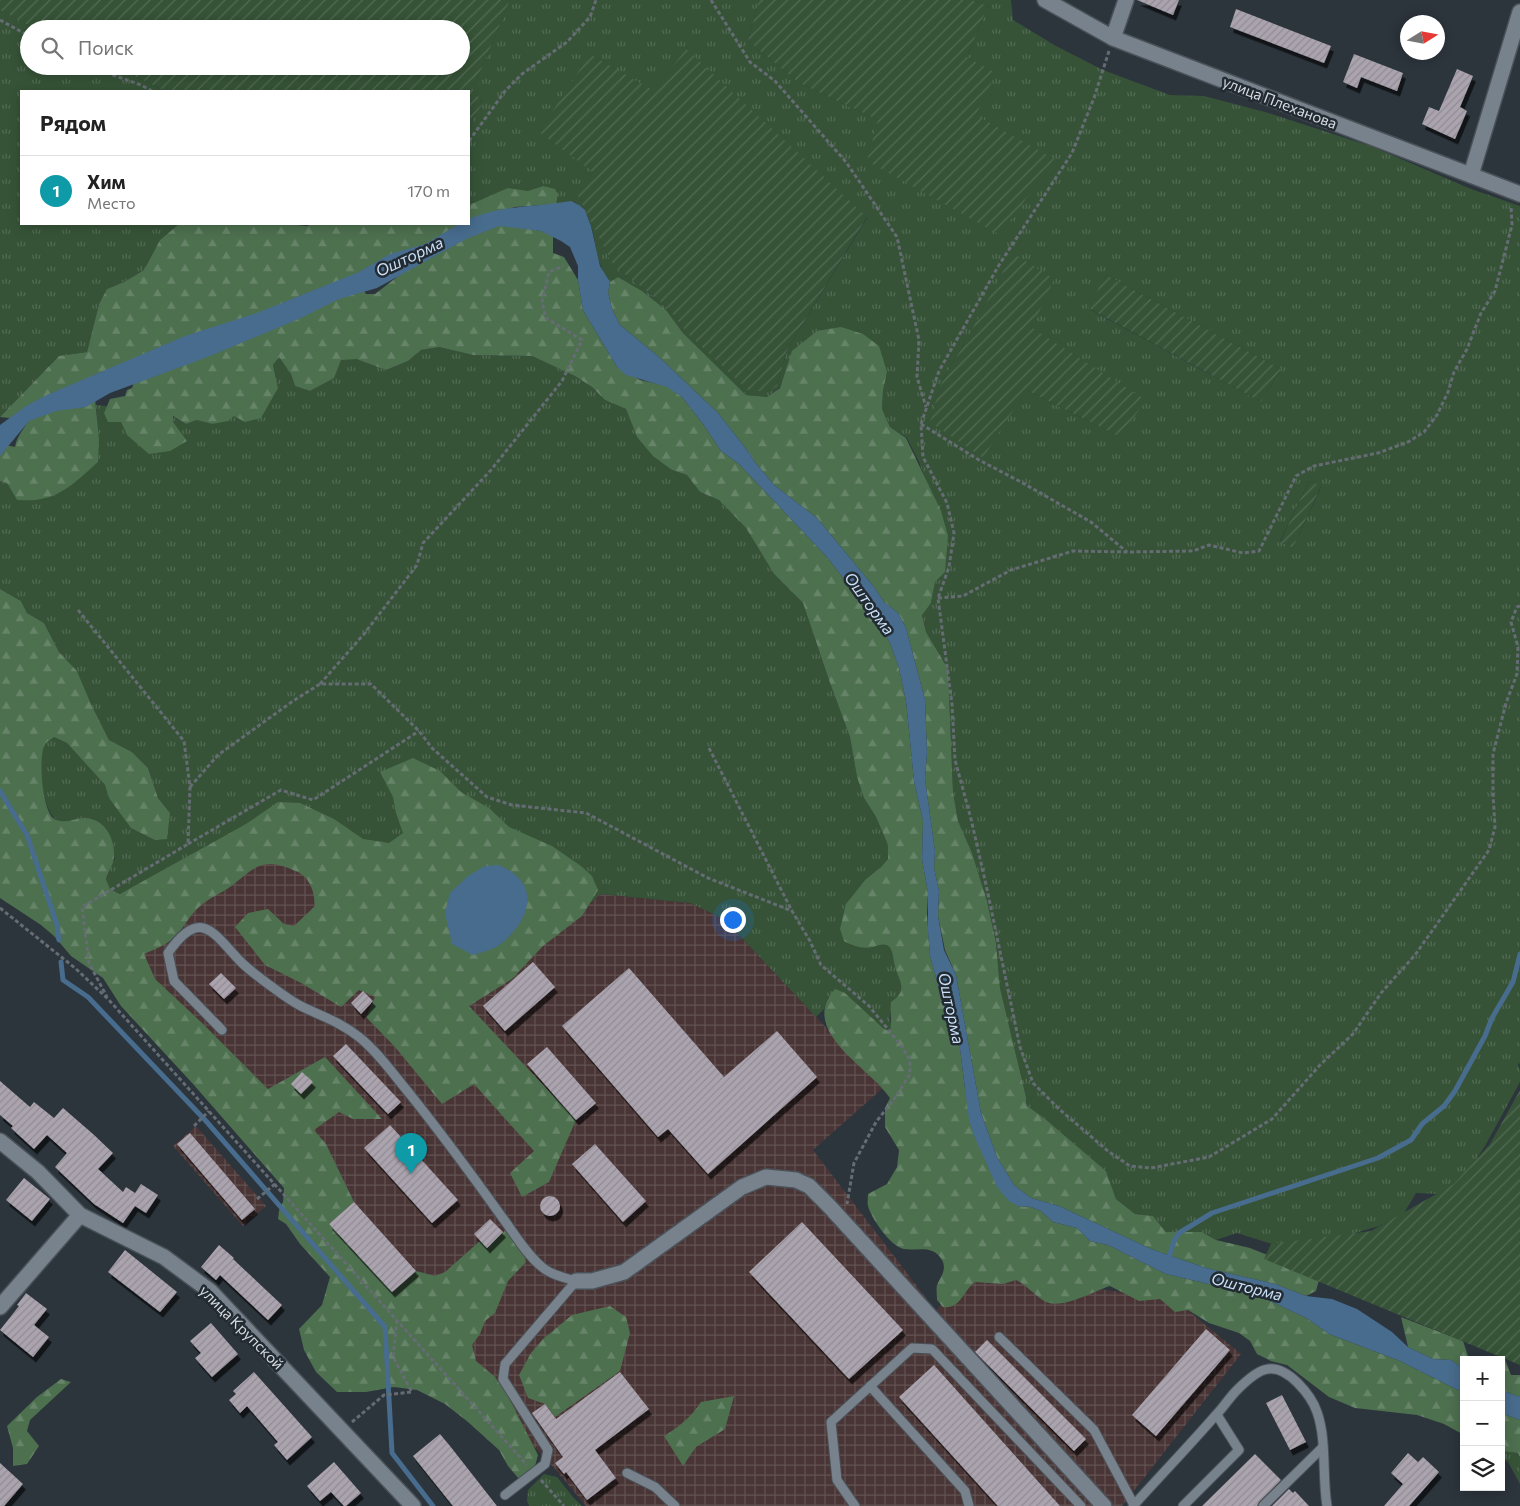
<!DOCTYPE html>
<html lang="ru">
<head>
<meta charset="utf-8">
<style>
	:root { --surface:#fff; --page:#f2f2f2; --text:#222; --muted:#767676; --line:#e0e0e0; --accent:#0b8043 }
	body { margin:0; font-family:Commissioner,sans-serif; background:var(--page); color:var(--text) }
	.controls { position:absolute; right:15px; bottom:15px; display:grid; overflow:hidden; border-radius:0px; box-shadow:0 2px 12px #0003 }
	.controls button { width:45px; height:45px; display:grid; place-items:center; padding:0; border:0; border-bottom:1px solid var(--line); background:var(--surface); color:var(--text); font:25px sans-serif }
	.compass { position:absolute; left:1400px; top:15px; width:45px; height:45px; border-radius:50%; background:var(--surface); box-shadow:0 2px 12px #0003; rotate:79deg }
	.you { position:absolute; left:732px; top:919px; width:18px; height:18px; margin:-12px; border:4px solid #fff; border-radius:50%; background:#1a73e8; box-shadow:0 0 0 8px #1a73e833 }
	.badge { display:grid; place-items:center; width:32px; height:32px; border-radius:50%; background:var(--accent); color:#fff; font-size:16px; font-weight:700 }
	.pin { position:absolute; translate:-50% -41px; filter:drop-shadow(0 1px 2px #0008) }
	.pin::after { content:''; position:absolute; top:26px; width:18px; height:15px; background:inherit; clip-path:polygon(0 0,100% 0,50% 100%) }
	.list { margin:0; padding:0; list-style:none }
	h2 { display:flex; justify-content:space-between; align-items:center; height:65px; margin:0; padding:0 20px; font-size:21px }
	h2 small { font-size:16px; font-weight:400; color:var(--muted) }
	.list li { display:grid; grid-template-columns:32px 1fr auto; gap:15px; align-items:center; box-sizing:border-box; height:70px; padding:0 20px; border-top:1px solid var(--line) }
	.list b { display:block; font-size:19px; white-space:nowrap }
	.list p { margin:0; font-size:16px; white-space:nowrap; color:var(--muted) }
	.list em { font-size:16px; font-style:normal; color:var(--muted) }
	.icon { flex:none; width:28px; height:28px; fill:none; stroke:currentColor; stroke-width:2; stroke-linecap:round; stroke-linejoin:round }
	.map { position:relative; flex:none; width:1520px; height:1506px; overflow:hidden }
	.search { position:absolute; background:var(--surface); box-shadow:0 2px 12px #0003; left:20px; top:20px; width:450px; height:55px; display:flex; align-items:center; gap:12px; box-sizing:border-box; padding:0 18px; border-radius:28px; color:var(--muted); font-size:19px }
	.panel { position:absolute; background:var(--surface); box-shadow:0 2px 12px #0003; left:20px; top:90px; width:450px; height:135px; border-radius:0px }
	.map>svg:first-child { display:block }
	.industrial { fill:url(#industrial-grid) }
	.grass { fill:url(#grass-tufts); fill-rule:evenodd }
	.forest { fill:url(#forest-firs); fill-rule:evenodd }
	.garden { fill:url(#garden-furrows) }
	.water { fill:#486c8d }
	.lines { fill:none; stroke-linecap:round; stroke-linejoin:round }
	.stream { stroke:#486c8d; stroke-width:5 }
	.building { fill:url(#building-hatch); filter:url(#shadow) }
	.lane-casing { stroke:#4a5158; stroke-width:11 }
	.street-casing { stroke:#4a5158; stroke-width:18 }
	.path { stroke:#656c73; stroke-width:3; stroke-dasharray:4 2.5; stroke-linecap:butt }
	.lane { stroke:#78828c; stroke-width:9 }
	.street { stroke:#78828c; stroke-width:15 }
	.labels { text-anchor:middle; dominant-baseline:central; stroke-width:5; stroke-linejoin:round; paint-order:stroke }
	.street-label { font-size:15px; fill:#d6dbe1; stroke:#222a32 }
	.water-label { font-size:16px; font-style:italic; fill:#cae1f7; stroke:#222a32 }
</style>
</head>
<body>
<div class="map">
<svg width="1520" height="1506" viewBox="0 0 1520 1506">
	<defs>
		<pattern id="industrial-grid" width="8" height="8" patternUnits="userSpaceOnUse" patternTransform="scale(1.25)"><rect width="8" height="8" fill="#493535"/><path d="M0 4h8M4 0v8" fill="none" stroke="#625252"/></pattern>
		<pattern id="grass-tufts" width="24" height="20" patternUnits="userSpaceOnUse" patternTransform="scale(1.25)"><rect width="24" height="20" fill="#365337"/><path d="M3 7l-1-3M5 7V3M7 7l1-3M15 17l-1-3M17 17v-4M19 17l1-3" fill="none" stroke="#526b54"/></pattern>
		<pattern id="forest-firs" width="22" height="20" patternUnits="userSpaceOnUse" patternTransform="scale(1.25)"><rect width="22" height="20" fill="#4d704f"/><path d="M5 1l3.5 6h-7zM16 11l3.5 6h-7z" fill="#668468"/></pattern>
		<pattern id="garden-furrows" width="10" height="10" patternUnits="userSpaceOnUse" patternTransform="scale(1.25)"><rect width="10" height="10" fill="#365337"/><path d="M-1 1l2-2M0 10L10 0M9 11l2-2" fill="none" stroke="#526b54"/></pattern>
		<pattern id="building-hatch" width="6" height="6" patternUnits="userSpaceOnUse" patternTransform="scale(1.25)"><rect width="6" height="6" fill="#aba4af"/><path d="M-1 1l2-2M0 6l6-6M5 7l2-2" fill="none" stroke="#908c94"/></pattern>
		<filter id="shadow"><feDropShadow dx="3" dy="5.5" stdDeviation="0" flood-color="#0009"/></filter>
	</defs>
	<rect width="100%" height="100%" fill="#2c343c"/>
	<g class="industrial">
		<polygon points="284,804 469,1006 601,894 690,903 724,919 883,1088 813,1150 936,1311 978,1258 1091,1288 1174,1299 1241,1354 1122,1506 586,1506 555,1469 408,1311 96,963"/>
		<polygon points="196,1126 266,1206 243,1226 173,1146"/>
	</g>
	<g class="grass">
		<path d="M510 0H759L748 41 799 83 878 120 976 115 995 73 967 57 988 6 972 0H1011L1013 20 1056 46 1103 70 1170 95 1204 96 1265 112 1373 147 1471 189 1520 206V1063L1518 1064 1520 1071V1082L1485 1146 1464 1178 1439 1194 1416 1193 1404 1213 1379 1226 1331 1240 1272 1244 1237 1233 1216 1240 1202 1232H1166L1153 1216 1135 1214 1116 1199 1106 1171 1044 1118 1026 1105V1097L1000 988 996 943 987 901 972 853 958 821 953 792 948 669 926 632 922 614 931 603 935 582 945 572 927 484 919 462 907 438 890 427 882 409 883 391 887 372 793 351 780 387 767 397 746 395 683 333 666 310 642 291 618 277 610 282C606 276 602 270 600 264 595 249 593 214 579 205 572 200 565 202 556 204L558 195 543 186 529 191 508 189 469 205V126L483 103 473 89ZM590 54 867 218 787 350 777 386 686 332 668 308 613 265 578 195 593 172ZM1106 275 1281 369 1261 402 1089 309ZM966 341 1120 437 1026 390 942 381ZM1309 481 1321 487 1293 548 1280 541Z"/>
		<polygon points="0,10 35,29 29,29 29,66 114,66 165,91 21,91 21,224 179,224 160,240 144,270 124,282 107,289 99,304 87,352 59,356 0,417"/>
		<path d="M439 347 473 355 532 356 575 376 592 387 605 400 626 409 637 437 672 470 687 475 700 492 719 500 746 528 774 574 803 603 830 683 850 737 857 777 864 798 876 817 888 845V859L881 867 866 879 871 947 881 943 889 945C892 951 903 985 902 991 899 999 891 1007 890 1016 889 1022 893 1025 891 1031L884 1029 845 993 828 997 824 1009 816 1017 724 919 690 903 601 894 469 1006 284 804 121 894 110 889 106 879 115 858 84 818C78 819 67 823 61 822 41 817 36 759 45 744 47 741 51 739 54 737L67 743 105 785 109 798 117 807 170 813 158 798 148 768 132 752 109 740 91 704 77 671 59 652 44 623 27 613 21 601 0 589V481L7 483 17 500 97 420 96 405 107 406 104 413 121 422 127 435 173 422 172 416 186 424 197 420 212 424 234 416 278 388 273 365 279 357 291 374 295 386 310 391 333 378 341 359H356L386 370 408 361 421 350Z"/>
		<polygon points="1501,1451 1518,1453 1520,1457 1520,1484 1508,1462 1501,1457"/>
		<polygon points="544,1474 557,1477 573,1497 582,1506 529,1506 527,1501 528,1490"/>
	</g>
	<g class="forest">
		<path d="M543 186 555 189 558 195 556 204 515 207 496 213 518 227 541 231 553 236V253L564 257 578 280 583 310 617 367 640 380 667 386 682 397 703 424 721 451 739 464 827 557 880 626 890 643 899 668 906 701 914 781 923 821 922 859 928 893 927 914 930 956 943 1003 960 1049 965 1089 1018 1206 1031 1207 1041 1211 1053 1222 1077 1228 1090 1241 1108 1245 1166 1274 1260 1296 1308 1319 1329 1334 1400 1361 1464 1393V1435L1444 1424 1417 1415 1355 1408 1329 1397 1287 1365 1271 1361 1257 1354 1250 1341 1239 1333 1209 1323 1188 1310 1175 1312 1160 1299 1139 1301 1110 1286C1093 1291 1061 1311 1044 1301 1033 1294 1028 1286 1016 1280L1003 1284 975 1282C962 1292 961 1309 943 1307L937 1300C937 1295 936 1289 937 1285 941 1276 947 1270 942 1260 933 1244 918 1251 904 1249 891 1247 871 1218 868 1206 867 1202 868 1198 868 1194L887 1184 897 1167 899 1150 885 1127V1108L890 1098C885 1092 880 1085 874 1080 851 1057 803 1024 835 989L845 993 884 1029 890 1031C892 1027 890 1009 891 1002 909 990 899 982 895 966 893 958 893 952 889 946 882 943 880 945 873 947 862 949 853 946 844 941L840 929 846 904 866 879 881 867 888 859V845L876 817 864 798 857 777 850 737 830 683 803 603 774 574 746 528 719 500 700 492 687 475 672 470 653 456 637 437 626 409 605 400 592 387 575 376 532 356 473 355 439 347 421 350 408 361 386 370 356 359 341 360 334 378 310 391 295 386 291 374 279 357 273 365 278 388 261 418 245 422 234 416 228 421 212 424 197 420 186 424 173 416V422L187 441 170 451 149 454 127 435 121 422H108L104 413 110 399 125 396 127 390 132 388 136 376 94 388 99 440 98 462C81 477 64 495 41 499 34 501 25 500 17 500L7 483 0 481V445L1 444 15 447C17 435 25 428 30 418L18 419 0 417 59 356 87 352 99 304 107 289 124 282 144 270 160 240 179 224H285L307 226 312 224H469V205L508 188 528 191ZM406 270 375 294H366L364 291Z"/>
		<polygon points="618,277 642,291 666,310 683,333 746,395 767,397 780,388 792,351 817,331 841,327 863,334 879,346 887,372 883,391 882,409 890,427 906,438 941,511 948,536 945,572 935,582 931,603 922,615 926,632 948,669 953,792 958,821 972,853 987,901 996,943 1000,988 1026,1097 1026,1105 1044,1118 1106,1171 1116,1199 1135,1214 1153,1216 1166,1232 1202,1232 1216,1240 1250,1248 1275,1258 1319,1280 1316,1291 1306,1296 1275,1284 1206,1268 1151,1249 1059,1206 1031,1198 1014,1185 997,1157 981,1113 956,975 945,950 938,916 939,891 934,868 935,851 925,779 927,753 925,700 906,628 898,613 884,602 874,587 817,518 774,485 754,461 750,454 718,413 659,357 620,325 612,309 608,292 610,282"/>
		<path d="M0 589 21 601 27 613 44 623 59 652 77 671 91 704 109 740 132 752 148 768 158 798 170 813 167 839 155 840 131 828 109 798 105 785 67 743 54 737C52 739 47 741 45 744 38 757 42 808 53 818 64 826 75 817 86 818 106 820 115 839 114 857 114 864 108 872 106 879L110 889 120 894 246 824 278 802 300 803 334 819 363 839 389 843 403 833 396 813 393 797 380 772 413 758 440 771 461 792 489 808 509 827 552 846 581 866 592 876 598 890 582 916 543 946 512 979 469 1006 576 1120 549 1182 522 1197 510 1173 534 1151 474 1084 442 1104 395 1047 366 1017 375 997 359 990 341 1007 301 983 265 965 235 927 248 913 268 909 284 924 294 926 315 906C314 890 310 876 293 870 261 856 255 868 230 887 220 894 207 899 198 908 188 917 182 932 171 940 164 946 153 950 144 954L155 979 201 1022 268 1089 325 1057 382 1119H353L339 1112 314 1130 326 1144 354 1202 329 1224 392 1292 416 1271 435 1276 445 1272 481 1240 487 1247 506 1230 520 1245 526 1262 508 1281 495 1313 485 1321 480 1334 472 1345 476 1361 494 1376 507 1394 538 1455 535 1466 519 1479 508 1466 499 1450 468 1422 445 1404 417 1390 394 1387 366 1392H337L316 1372 304 1350 299 1329 322 1305 330 1277 300 1244 286 1224 278 1219 279 1211 283 1202 284 1188 193 1084 121 1006 103 978 71 956 54 936 41 925 0 898Z"/>
		<polygon points="610,1306 626,1317 630,1333 620,1371 555,1417 545,1404 528,1398 519,1375 531,1353 543,1339 572,1315"/>
		<polygon points="1401,1317 1463,1341 1468,1356 1505,1359 1511,1375 1520,1375 1520,1397 1501,1390 1501,1360 1464,1360 1464,1369 1451,1360 1433,1359 1408,1347"/>
		<polygon points="61,1379 71,1382 30,1420 27,1431 39,1446 27,1464 13,1466 13,1448 7,1426 37,1397"/>
		<path d="M734 1396 725 1429 696 1447 683 1466 664 1436C679 1427 691 1417 701 1402Z"/>
		<polygon points="1501,1413 1520,1420 1520,1457 1518,1453 1501,1451"/>
	</g>
	<g class="garden">
		<polygon points="0,0 510,0 473,89 483,103 469,126 469,91 165,91 114,66 461,66 461,29 35,29 0,10"/>
		<polygon points="759,0 972,0 988,6 967,57 996,73 976,115 1054,159 1000,235 867,161 878,120 799,83 748,41"/>
		<polygon points="686,49 867,217 787,350 777,386 767,392 748,390 686,332 668,308 613,265 577,194 593,172 539,132 590,54 654,91"/>
		<polygon points="1013,253 1054,279 1032,328 1146,400 1120,437 1026,390 983,458 930,422 942,381 966,341"/>
		<polygon points="1106,275 1281,369 1261,402 1088,308"/>
		<polygon points="1309,481 1321,486 1293,548 1280,542"/>
		<polygon points="1520,1090 1520,1365 1264,1259 1271,1244 1371,1231 1454,1184 1490,1144"/>
	</g>
	<g class="water">
		<path d="M571 201 579 205 585 210 591 226 600 266 610 282 608 292 612 309 620 325 659 357 718 413 750 454 754 461 774 485 817 518 874 587 884 602 898 613 906 628 925 700 927 753 925 779 935 851 934 868 939 891 938 916 944 950 956 975 981 1113 997 1157 1014 1185 1031 1198 1059 1206 1151 1249 1206 1268 1275 1284 1306 1296 1332 1299 1357 1309 1392 1332 1408 1347 1433 1359 1451 1360 1464 1369V1393L1400 1361 1329 1334 1308 1319 1260 1296 1166 1274 1108 1245 1090 1241 1077 1228 1053 1222 1041 1211 1031 1207 1018 1206 1009 1201 997 1187 975 1138 969 1120 960 1049 943 1003 930 956 928 931V893L922 859 923 821 914 781 906 701 899 668 890 643 880 626 827 557 739 464 721 451 703 424 682 397 667 387 626 375 617 367 583 310 578 280V266L570 247 561 241 541 231 499 226 466 239 377 288 339 299 301 318 210 356 110 393 86 407 56 411 29 421 0 456V425L26 406 47 395 185 336 257 313 359 272 390 254 425 244 459 224H469V219C501 205 537 207 571 201Z"/>
		<path d="M498 865C542 882 531 919 502 943 493 950 483 952 473 955L452 944 445 913 450 893 468 876 485 866Z"/>
		<polygon points="1501,1390 1520,1397 1520,1420 1501,1413"/>
	</g>
	<g class="lines">
		<g class="stream">
			<polyline points="0,791 27,835 57,925 59,940"/>
			<polyline points="61,962 63,980 88,997 206,1121 385,1327 392,1453 433,1506"/>
			<polyline points="1168,1260 1174,1241 1179,1233 1212,1213 1378,1158 1411,1140 1422,1124 1444,1106 1455,1091 1485,1036 1492,1018 1513,982 1520,954"/>
		</g>
	</g>
	<g class="building">
		<polygon points="1137,0 1179,0 1173,15"/>
		<polygon points="1236,9 1331,46 1324,63 1230,27"/>
		<polygon points="1354,54 1403,73 1397,91 1361,77 1357,88 1343,82"/>
		<polygon points="1457,69 1473,76 1460,107 1467,111 1455,139 1422,124 1429,107 1439,111"/>
		<polygon points="533,962 555,987 505,1031 483,1006"/>
		<polygon points="629,968 724,1077 777,1031 817,1077 708,1174 668,1129 658,1137 562,1026"/>
		<polygon points="221,973 236,988 224,999 209,984"/>
		<polygon points="363,991 373,1001 361,1014 351,1003"/>
		<polygon points="346,1044 401,1102 388,1114 333,1056"/>
		<polygon points="547,1047 596,1103 576,1120 527,1064"/>
		<polygon points="302,1072 313,1082 301,1094 291,1084"/>
		<polygon points="0,1081 30,1107 34,1102 54,1118 63,1108 93,1134 113,1153 98,1169 123,1192 126,1187 135,1193 141,1184 158,1195 146,1213 135,1206 123,1223 94,1204 55,1167 67,1153 47,1135 34,1149 11,1128 13,1126 0,1115"/>
		<polygon points="390,1125 458,1200 432,1223 364,1148"/>
		<polygon points="190,1133 255,1209 242,1220 177,1144"/>
		<polygon points="595,1144 646,1201 623,1222 572,1164"/>
		<polygon points="24,1178 50,1199 32,1221 6,1200"/>
		<circle cx="550" cy="1206" r="10"/>
		<polygon points="354,1202 416,1271 392,1292 329,1224"/>
		<polygon points="490,1219 503,1232 487,1248 474,1234"/>
		<polygon points="802,1222 903,1330 849,1379 749,1272"/>
		<polygon points="219,1245 234,1258 233,1259 282,1305 268,1320 220,1275 216,1280 201,1267"/>
		<polygon points="125,1250 177,1292 160,1312 108,1272"/>
		<polygon points="26,1293 47,1309 34,1325 49,1337 33,1357 0,1330 19,1306 17,1305"/>
		<polygon points="211,1323 238,1354 212,1377 195,1358 201,1353 190,1341"/>
		<polygon points="1206,1329 1230,1350 1156,1436 1132,1415"/>
		<polygon points="987,1340 1086,1439 1074,1451 975,1352"/>
		<polygon points="934,1365 1060,1506 998,1506 899,1397"/>
		<polygon points="254,1372 312,1437 287,1460 274,1445 278,1442 247,1406 240,1413 229,1400 236,1394 233,1391"/>
		<polygon points="620,1372 649,1409 595,1450 616,1478 587,1500 566,1472 564,1474 555,1463 563,1457 532,1413 545,1404 556,1419"/>
		<polygon points="1282,1395 1306,1442 1290,1450 1266,1403"/>
		<polygon points="440,1434 450,1446 497,1506 453,1506 413,1456"/>
		<polygon points="1408,1453 1418,1462 1423,1457 1439,1472 1409,1506 1384,1506 1403,1484 1391,1473"/>
		<polygon points="1255,1454 1281,1480 1259,1502 1257,1506 1202,1506"/>
		<polygon points="334,1462 361,1493 346,1506 344,1506 331,1492 320,1501 307,1486"/>
		<polygon points="0,1463 23,1484 4,1506 0,1506"/>
		<polygon points="1289,1489 1293,1493 1295,1491 1309,1506 1272,1506"/>
	</g>
	<g class="lines">
		<defs>
			<g id="lane">
				<path d="M222 1030 174 981 168 953C201 906 213 933 241 962 249 970 259 977 268 984 278 991 288 999 299 1005 320 1016 339 1021 359 1037 378 1052 393 1074 409 1093 441 1133 472 1175 502 1217 514 1233 526 1254 542 1267 551 1275 565 1278 576 1281L505 1364 503 1379 548 1450 545 1464 505 1495"/>
				<polyline points="999,1337 1094,1430 1134,1505"/>
				<polyline points="870,1386 965,1491 969,1506"/>
				<polyline points="627,1473 655,1487 675,1506"/>
				<polyline points="855,1506 837,1480 831,1422 912,1348 932,1349 1081,1506"/>
				<path d="M1133 1506C1160 1476 1188 1447 1215 1416 1223 1408 1229 1398 1237 1390 1245 1382 1258 1370 1268 1369 1288 1366 1311 1395 1317 1412 1327 1440 1322 1476 1327 1506"/>
				<polyline points="1183,1506 1239,1450 1217,1415"/>
				<polyline points="1263,1506 1322,1448"/>
			</g>
			<g id="street">
				<polyline points="1045,0 1113,38 1520,194"/>
				<polyline points="1113,38 1126,0"/>
				<polyline points="1471,175 1520,12"/>
				<polyline points="0,1141 38,1172 80,1215 164,1257 210,1291 413,1506"/>
				<polyline points="576,1281 592,1281 624,1272 742,1187 766,1177 796,1180 809,1186 829,1206 1104,1506"/>
				<polyline points="0,1307 80,1215"/>
			</g>
		</defs>
		<use href="#lane" class="lane-casing"/>
		<use href="#street" class="street-casing"/>
		<g class="path">
			<polyline points="711,0 750,62 775,81 846,162 897,237 919,340 917,377 926,407"/>
			<polyline points="0,20 29,36"/>
			<polyline points="1109,51 1094,98 1072,153 999,265 939,371 921,424 923,457 947,503 954,533 949,567 938,598 952,704 955,760 971,819 987,889 1020,1047 1033,1083 1058,1108 1109,1152 1130,1166 1151,1168 1209,1157 1272,1119 1320,1065 1353,1034 1381,993 1415,955 1489,850 1495,827 1493,793 1493,754 1506,703 1517,674 1518,647 1511,622 1517,607 1520,606"/>
			<polyline points="88,66 141,85 152,91"/>
			<polyline points="469,141 505,91 522,74 567,42 590,17 596,0"/>
			<polyline points="360,224 366,224"/>
			<polyline points="921,424 979,460 1021,482 1091,522 1127,552"/>
			<polyline points="938,598 963,596 1011,570 1073,551 1128,552 1193,551 1209,545 1243,553 1259,551 1296,476 1314,466 1378,453 1408,442 1424,432 1437,415 1448,392 1454,372 1467,349 1481,313 1495,291 1512,225 1511,206"/>
			<polyline points="78,610 184,741 190,787 188,844 82,907 89,963 107,997"/>
			<polyline points="320,684 364,634 417,565 423,543 491,470 562,381 582,340 546,318 542,302 549,272 563,266"/>
			<polyline points="709,748 792,911 810,941 821,965 869,1006 900,1044 910,1060 910,1074 895,1098 876,1122 854,1163 847,1204"/>
			<polyline points="190,787 218,755 293,701 320,684 371,684 419,731 432,748 487,797 512,805 586,813 708,878 792,911"/>
			<polyline points="188,844 281,790 313,800 419,731"/>
			<polyline points="0,908 75,968 108,999 527,1465"/>
			<polyline points="194,1126 209,1111"/>
			<polyline points="257,1199 275,1184"/>
			<polyline points="352,1422 384,1395 412,1392 393,1357 397,1320"/>
			<polyline points="541,1480 564,1506"/>
		</g>
		<use href="#lane" class="lane"/>
		<use href="#street" class="street"/>
	</g>
	<g class="labels">
		<g class="street-label">
			<text transform="translate(1280 102) rotate(21)">улица Плеханова</text>
			<text transform="translate(242 1327) rotate(45)">улица Крупской</text>
		</g>
		<g class="water-label">
			<text transform="translate(409 256) rotate(-25)">Ошторма</text>
			<text transform="translate(870 603) rotate(54)">Ошторма</text>
			<text transform="translate(952 1008) rotate(78)">Ошторма</text>
			<text transform="translate(1247 1286) rotate(14)">Ошторма</text>
		</g>
	</g>
</svg>
<div class="controls">
<button>+</button>
<button>−</button>
<button><svg class="icon" aria-label="layers" viewBox="0 0 24 24"><path d="M12 4l9 5-9 5-9-5zM3 14l9 5 9-5"/></svg></button>
</div>
<svg class="compass" viewBox="-18 -18 36 36"><path d="M0-13l5 13h-10z" fill="#e53935"/><path d="M0 13l5-13h-10z" fill="#767676"/></svg>
<div class="you"></div>
<div class="pin badge" style="left:411px;top:1174px;background:#0f9aa8">1</div>
<div class="search"><svg class="icon" aria-label="search" viewBox="0 0 24 24"><circle cx="10" cy="10" r="6"/><path d="M15 15l6 6"/></svg>Поиск</div>
<section class="panel">
<h2>Рядом<small></small></h2>
<ul class="list">
<li><span class="badge" style="background:#0f9aa8">1</span><div><b>Хим</b><p>Место</p></div><em>170 m</em></li>
</ul>
</section>
</div>
</body>
</html>
